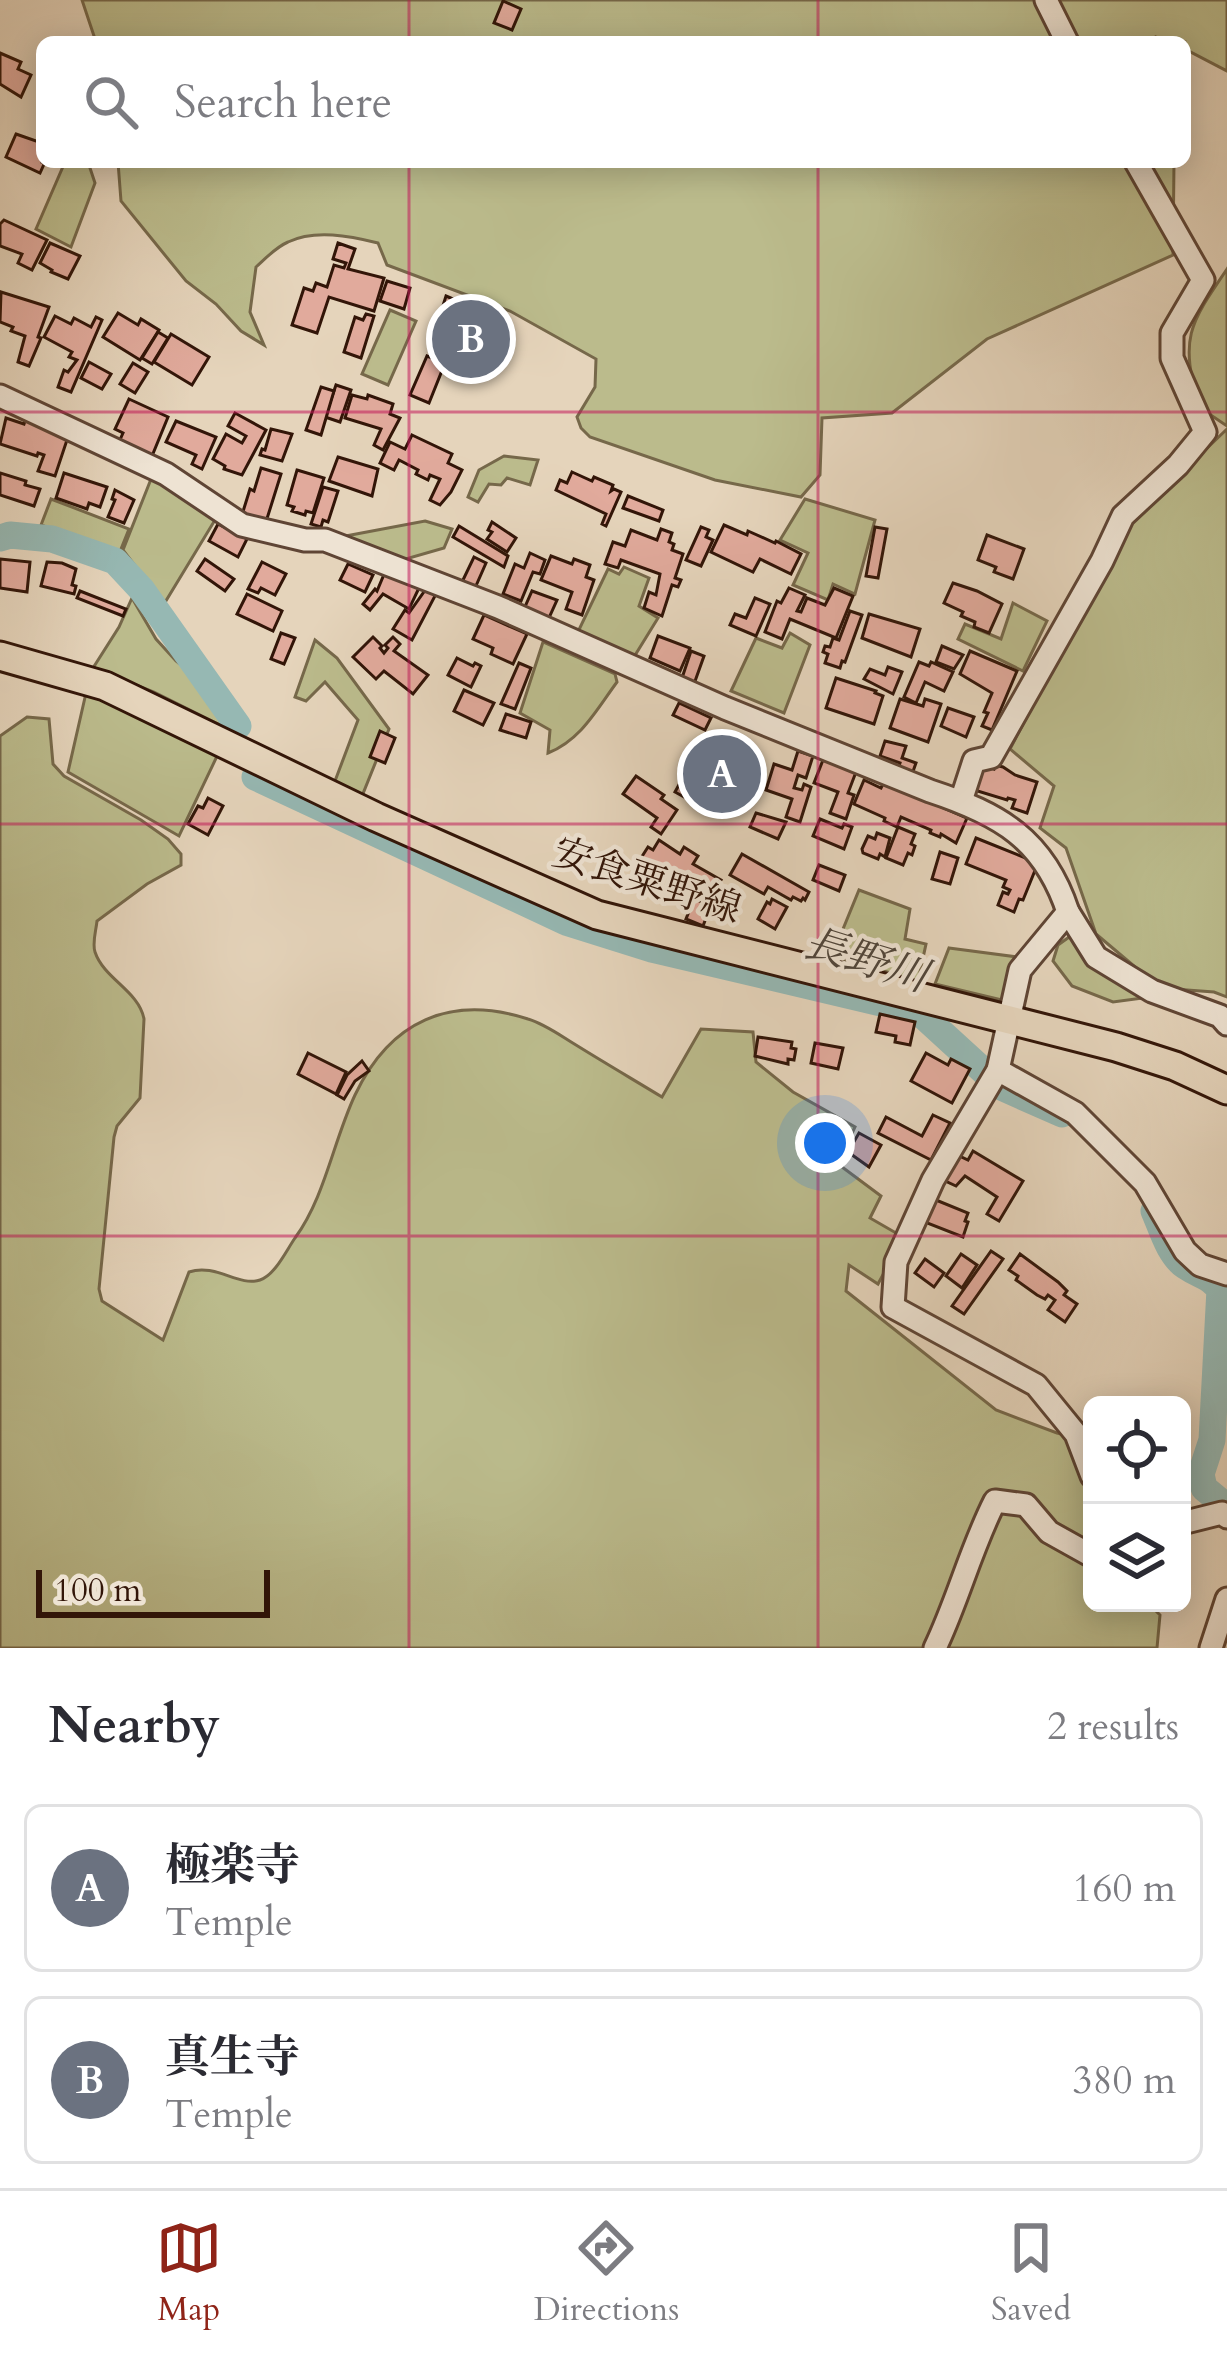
<!DOCTYPE html>
<html lang="en">
<head>
<meta charset="utf-8">
<style>
	:root { --surface:#fff; --page:#f7f7f7; --text:#2b2b33; --muted:#7c7c81; --line:#e1e1e2; --accent:#8f2418 }
	body { margin:0; font-family:Cardo,"Noto Serif JP",serif; background:var(--page); color:var(--text) }
	.controls { position:absolute; right:36px; bottom:36px; display:grid; overflow:hidden; border-radius:18px; box-shadow:0 6px 30px #0003 }
	.controls button { width:108px; height:108px; display:grid; place-items:center; padding:0; border:0; border-bottom:3px solid var(--line); background:var(--surface); color:var(--text); font:60px sans-serif }
	.scale { position:absolute; left:36px; bottom:30px; width:234px; box-sizing:border-box; padding-left:12px; border:6px solid #321508; border-top:0; font-size:33px; line-height:42px; white-space:nowrap; color:#321508; -webkit-text-stroke:9px #eee3d3; paint-order:stroke }
	.you { position:absolute; left:825px; top:1143px; width:42px; height:42px; margin:-30px; border:9px solid #fff; border-radius:50%; background:#1a73e8; box-shadow:0 0 0 18px #1a73e833 }
	.badge { display:grid; place-items:center; width:78px; height:78px; border-radius:50%; background:var(--accent); color:#fff; font-size:39px; font-weight:700 }
	.pin { position:absolute; translate:-50% -50%; border:6px solid #fff; box-shadow:0 3px 12px #0006 }
	.list { margin:0; padding:0; list-style:none }
	h2 { display:flex; justify-content:space-between; align-items:center; height:156px; margin:0; padding:0 48px; font-size:51px }
	h2 small { font-size:39px; font-weight:400; color:var(--muted) }
	.list li { display:grid; grid-template-columns:78px 1fr auto; gap:36px; align-items:center; box-sizing:border-box; height:168px; margin:0 24px 24px; padding:0 24px; border:3px solid var(--line); border-radius:18px }
	.list b { display:block; font-size:45px; white-space:nowrap }
	.list p { margin:0; font-size:39px; white-space:nowrap; color:var(--muted) }
	.list em { font-size:39px; font-style:normal; color:var(--muted) }
	.icon { flex:none; width:66px; height:66px; fill:none; stroke:currentColor; stroke-width:2; stroke-linecap:round; stroke-linejoin:round }
	.map { position:relative; flex:none; width:1227px; height:1648px; overflow:hidden }
	.search { position:absolute; background:var(--surface); box-shadow:0 6px 30px #0003; left:36px; right:36px; top:36px; height:132px; display:flex; align-items:center; gap:30px; box-sizing:border-box; padding:0 42px; border-radius:18px; color:var(--muted); font-size:45px }
	.sheet { height:540px; background:var(--surface) }
	nav { display:flex; justify-content:space-around; align-items:center; box-sizing:border-box; height:168px; border-top:3px solid var(--line); background:var(--surface); font-size:33px; color:var(--muted) }
	nav a { display:grid; justify-items:center; gap:6px }
	nav .on { color:var(--accent) }
	.map>svg:first-child { display:block }
	.green { fill:#bbbb8c; stroke:#76684a; stroke-width:3 }
	.lines { fill:none; stroke-linecap:round; stroke-linejoin:round }
	.river { stroke:#96b8b3; stroke-width:27 }
	.building { fill:#e1aa9c; stroke:#321508; stroke-width:3 }
	.minor-casing { stroke:#5f4535; stroke-width:27 }
	.major-casing { stroke:#321508; stroke-width:33 }
	.minor { stroke:#eee3d3; stroke-width:21 }
	.major { stroke:#e5d4bb; stroke-width:27 }
	.grid { fill:none; stroke:#c2185b; stroke-width:3; stroke-opacity:0.55 }
	.labels { text-anchor:middle; dominant-baseline:central; stroke-width:9; stroke-linejoin:round; paint-order:stroke }
	.street-label { font-size:39px; fill:#321508; stroke:#eee3d3 }
	.water-label { font-size:42px; font-style:italic; fill:#50463b; stroke:#eee3d3 }
</style>
</head>
<body>
<div class="map">
<svg width="1227" height="1648" viewBox="0 0 1227 1648">
	<rect width="100%" height="100%" fill="#e5d4bb"/>
	<filter id="stains"><feTurbulence type="fractalNoise" baseFrequency=".00167" numOctaves="4"/><feColorMatrix values="0 0 0 0 .2 0 0 0 0 .09 0 0 0 0 .02 0 0 0 .5 -.17"/></filter>
	<radialGradient id="worn" r=".72"><stop offset=".6" stop-color="#630" stop-opacity="0"/><stop offset="1" stop-color="#630" stop-opacity=".3"/></radialGradient>
	<g class="green">
		<polygon points="82,0 1227,0 1227,71 1185,49 1185,42 1168,42 1156,37 1155,42 96,42"/>
		<polygon points="65,162 88,162 95,183 71,247 36,229"/>
		<path d="M118 162H1174L1173 255 987 339 892 413 822 418 820 475 801 497 715 480 590 437 581 428 577 417 595 387 596 359 510 311 387 265 378 243C350 236 315 229 288 242 276 247 266 258 256 267L250 312 264 345 241 331 216 304 186 281 121 201Z"/>
		<path d="M1227 269V426L1199 407C1180 338 1188 326 1227 269Z"/>
		<polygon points="390,310 416,321 388,385 362,374"/>
		<polygon points="1227,429 1227,997 1214,992 1160,988 1096,934 1066,848 1040,828 1054,786 1010,749 1128,524"/>
		<polygon points="504,456 538,460 530,485 507,478 501,485 489,484 478,502 468,497 479,470"/>
		<polygon points="153,474 215,520 164,604 123,550"/>
		<polygon points="51,499 129,529 119,554 41,525"/>
		<polygon points="805,499 875,520 855,594 833,584 828,600 793,585 808,553 780,540"/>
		<polygon points="425,521 452,529 444,548 399,561 335,538"/>
		<polygon points="624,567 649,578 639,606 658,618 629,665 575,638 608,569 619,574"/>
		<polygon points="132,598 156,639 176,661 207,686 234,732 154,692 93,668 119,627"/>
		<polygon points="1013,603 1047,621 1023,671 958,639 965,624 1001,639"/>
		<polygon points="790,633 810,645 784,713 731,691 756,638 782,648"/>
		<polygon points="315,640 337,658 389,729 362,796 335,781 358,720 325,682 306,701 295,697"/>
		<path d="M543 642 615 674 617 682C597 709 581 740 548 753L550 730 520 713Z"/>
		<polygon points="86,693 219,752 179,836 68,772"/>
		<path d="M27 717 49 719 53 764 64 776 141 820 168 839 181 854V865L147 884 97 921C96 931 92 943 95 952 104 979 139 991 144 1019L140 1098 117 1126 114 1137 99 1289 102 1301 163 1340 189 1272C216 1263 238 1287 260 1280 275 1275 286 1251 295 1238 325 1197 333 1142 355 1095 390 1021 450 994 528 1019 545 1024 561 1036 576 1045 605 1063 634 1080 662 1097L701 1029 753 1032 756 1062 793 1092 855 1127 838 1164 881 1196 870 1218 903 1237 878 1284 849 1265 846 1291 996 1410 1057 1433 1092 1441V1603H1148L1160 1615 1157 1648H0V736Z"/>
		<polygon points="859,890 910,909 905,939 926,944 918,981 832,956"/>
		<polygon points="1072,935 1143,998 1113,1002 1072,986 1053,961 1058,945"/>
		<polygon points="949,948 1017,957 1006,1001 935,984"/>
	</g>
	<g class="lines">
		<g class="river">
			<polyline points="0,538 10,535 52,539 115,561 142,590 238,726"/>
			<polyline points="255,777 566,922 652,949 919,1012 1001,1087 1062,1114"/>
			<path d="M1154 1211C1162 1229 1169 1255 1185 1266 1201 1277 1204 1272 1220 1289L1212 1440 1201 1474 1204 1488 1227 1507"/>
		</g>
	</g>
	<g class="building">
		<polygon points="503,1 521,9 512,30 494,23"/>
		<polygon points="0,53 21,62 18,69 31,75 21,97 0,84"/>
		<polygon points="16,134 42,143 42,162 45,162 40,173 6,157"/>
		<polygon points="4,220 47,240 32,270 18,263 22,254 0,246 0,224"/>
		<polygon points="50,243 80,256 68,279 51,272 52,270 40,263"/>
		<polygon points="338,243 355,249 348,269 384,278 374,311 329,297 317,333 292,325 304,288 313,291 316,283 327,287 334,265 344,268 346,263 333,259"/>
		<polygon points="387,281 410,288 404,309 380,301"/>
		<polygon points="1,292 49,307 38,337 41,338 29,366 18,362 25,336 11,331 13,327 0,322"/>
		<polygon points="446,296 465,304 458,313 465,316 470,304 481,309 473,326 482,330 485,323 505,332 489,369 437,346 451,316 441,312"/>
		<polygon points="118,313 138,325 141,319 159,330 140,360 103,337"/>
		<polygon points="366,314 374,316 361,358 344,352 355,317 363,320"/>
		<polygon points="55,316 71,324 74,318 91,327 96,317 102,320 71,392 58,387 64,370 68,372 77,360 69,357 72,352 44,337"/>
		<polygon points="158,332 168,338 152,364 142,358"/>
		<polygon points="171,334 209,357 192,385 154,362"/>
		<polygon points="427,356 445,363 429,403 410,395"/>
		<polygon points="89,362 111,374 102,389 81,378"/>
		<polygon points="133,363 148,372 135,393 120,384"/>
		<polygon points="336,385 351,390 340,422 325,417"/>
		<polygon points="321,387 334,391 321,435 306,430"/>
		<polygon points="352,395 367,399 368,395 393,404 390,414 400,418 383,450 374,445 381,429 345,418"/>
		<polygon points="129,399 168,417 152,456 119,442 123,433 115,429"/>
		<polygon points="235,413 266,430 242,475 224,469 225,466 213,459 226,434 242,443 246,436 228,426"/>
		<polygon points="6,418 24,424 26,418 69,434 55,476 38,471 44,455 38,453 37,456 0,444"/>
		<polygon points="176,421 216,437 202,469 192,464 196,455 166,442"/>
		<polygon points="271,429 292,434 282,461 260,455 262,449 265,450"/>
		<polygon points="412,435 452,454 448,463 462,470 451,492 440,505 430,500 440,479 430,475 428,480 416,474 418,470 399,460 394,470 380,463 390,442 405,449"/>
		<polygon points="338,457 378,469 372,496 329,481"/>
		<polygon points="261,468 281,474 265,525 241,518 250,489 254,491"/>
		<polygon points="297,470 324,478 313,513 306,511 305,515 292,511 294,507 287,505"/>
		<polygon points="572,472 592,481 594,477 613,485 611,491 614,489 621,492 606,526 602,524 606,514 556,490 560,480 567,483"/>
		<polygon points="0,473 26,481 25,485 40,489 34,506 0,495"/>
		<polygon points="64,473 107,487 100,507 89,503 87,509 56,498"/>
		<polygon points="323,487 338,491 328,522 323,520 321,527 311,524"/>
		<polygon points="115,490 134,500 124,523 108,517 115,500 112,499"/>
		<polygon points="628,496 663,510 659,521 623,508"/>
		<polygon points="492,522 516,538 507,552 487,539 492,532 488,530"/>
		<polygon points="218,524 247,539 238,557 209,541"/>
		<polygon points="724,525 747,535 748,531 775,543 776,541 801,554 791,574 760,559 753,572 711,552"/>
		<polygon points="459,526 508,556 504,567 453,537"/>
		<polygon points="701,527 709,530 706,537 713,540 701,566 686,560"/>
		<polygon points="875,527 887,529 878,578 866,576"/>
		<polygon points="661,529 672,533 669,542 674,544 672,550 683,554 675,578 681,580 678,587 672,585 662,616 644,608 649,592 656,595 660,574 621,560 618,568 605,564 613,542 625,546 631,530 657,540"/>
		<polygon points="987,535 1024,549 1013,579 994,572 996,567 978,560"/>
		<polygon points="530,553 545,560 540,574 533,572 521,601 503,594 515,564 524,568"/>
		<polygon points="551,556 572,564 574,559 590,565 586,577 594,580 582,615 566,609 572,592 541,580"/>
		<polygon points="474,557 486,563 475,588 462,582"/>
		<polygon points="0,559 30,562 27,592 0,588"/>
		<polygon points="205,559 234,579 225,591 197,571"/>
		<polygon points="47,562 62,563 76,569 72,585 76,586 74,594 41,586"/>
		<polygon points="262,562 286,574 275,595 261,588 258,593 248,589"/>
		<polygon points="348,564 373,575 365,592 340,580"/>
		<polygon points="385,572 419,588 409,609 383,594 370,610 363,604 375,589 377,591"/>
		<polygon points="953,583 977,591 1002,604 989,633 974,627 975,622 961,616 963,612 944,603"/>
		<polygon points="789,588 805,595 797,611 801,612 807,598 825,605 834,588 853,596 836,638 790,619 782,639 765,632 777,601 781,603"/>
		<polygon points="426,589 436,594 412,640 393,629 405,610 409,613"/>
		<polygon points="80,591 126,609 123,616 77,598"/>
		<polygon points="532,591 557,600 548,620 524,609"/>
		<polygon points="247,594 282,611 273,631 237,614"/>
		<polygon points="755,598 770,604 756,636 730,625 735,614 746,618"/>
		<polygon points="850,611 862,615 845,662 842,661 840,668 825,663 828,654 823,652 825,646 830,647 833,638 839,640"/>
		<polygon points="869,614 920,629 911,657 862,638"/>
		<polygon points="484,615 527,634 513,664 491,654 493,648 473,639"/>
		<polygon points="281,633 295,638 284,664 271,659"/>
		<polygon points="658,636 690,648 680,671 650,658"/>
		<polygon points="373,637 382,646 380,648 384,653 388,648 385,645 393,637 400,644 394,651 428,675 413,694 384,671 376,679 353,657"/>
		<polygon points="942,646 963,655 954,669 936,662"/>
		<polygon points="691,651 704,656 694,684 680,684"/>
		<polygon points="970,651 1017,671 992,730 982,726 988,713 984,712 992,693 960,674"/>
		<polygon points="457,658 473,666 475,663 481,666 471,687 448,675"/>
		<polygon points="919,662 929,666 931,662 953,672 944,691 925,682 916,703 904,697"/>
		<polygon points="519,663 531,668 515,709 501,704"/>
		<polygon points="888,667 902,672 893,694 864,679 870,669 885,675"/>
		<polygon points="836,678 876,691 875,693 883,696 874,724 826,708"/>
		<polygon points="464,690 494,703 483,725 454,711"/>
		<polygon points="900,699 923,706 925,699 941,704 928,742 890,728"/>
		<polygon points="679,703 711,718 705,730 673,715"/>
		<polygon points="948,708 974,717 966,737 941,726"/>
		<polygon points="506,714 531,722 526,738 500,730"/>
		<polygon points="380,731 395,738 385,763 370,757"/>
		<polygon points="709,741 734,751 736,747 757,755 751,768 757,770 755,775 759,777 749,800 735,795 743,775 709,762 705,771 720,779 704,808 675,792 691,763 698,767"/>
		<polygon points="885,741 906,746 902,758 916,763 911,777 897,772 900,763 880,756"/>
		<polygon points="798,751 813,756 806,778 798,775 794,788 802,790 804,784 811,787 800,822 786,817 792,799 766,790 774,764 792,770"/>
		<polygon points="823,760 856,772 848,793 854,795 846,819 830,813 838,792 814,783"/>
		<polygon points="979,764 994,769 995,765 1003,767 1015,775 1037,782 1027,813 1012,808 1015,800 1008,798 1007,800 971,789"/>
		<polygon points="636,776 664,795 661,799 677,810 661,834 651,827 657,818 623,794"/>
		<polygon points="864,780 881,788 884,782 967,818 956,843 941,834 940,837 930,833 931,830 901,817 897,827 884,821 885,818 854,804"/>
		<polygon points="208,798 223,806 208,835 188,824 198,806 203,808"/>
		<polygon points="756,813 786,822 778,839 750,827"/>
		<polygon points="820,819 842,828 844,824 852,827 844,849 813,836"/>
		<polygon points="898,827 915,834 911,844 915,846 912,855 908,853 903,865 886,858"/>
		<polygon points="877,833 890,838 885,857 880,854 878,859 863,853 862,849 868,836 875,839"/>
		<polygon points="976,838 1038,863 1023,900 1019,899 1014,912 998,905 1003,892 1008,894 1010,890 1003,887 1006,880 966,864"/>
		<polygon points="659,840 680,854 684,847 698,856 693,864 721,880 713,892 704,886 700,892 686,883 685,885 653,865 646,877 634,869 648,847 653,850"/>
		<polygon points="940,852 958,858 950,884 932,879"/>
		<polygon points="742,854 809,892 805,900 803,898 801,901 793,897 791,900 768,887 764,894 730,875"/>
		<polygon points="819,865 845,875 839,891 813,880"/>
		<polygon points="694,899 711,905 703,926 686,919"/>
		<polygon points="772,899 787,907 775,929 758,919 767,902 770,904"/>
		<polygon points="880,1014 915,1022 910,1045 895,1042 896,1036 876,1032"/>
		<polygon points="758,1037 792,1042 791,1048 796,1049 794,1060 788,1059 788,1064 755,1056"/>
		<polygon points="815,1043 843,1048 838,1069 811,1063"/>
		<polygon points="308,1053 346,1072 336,1094 298,1074"/>
		<polygon points="926,1053 948,1065 951,1059 970,1069 952,1103 911,1081"/>
		<polygon points="362,1061 369,1071 355,1081 344,1099 337,1095 347,1075"/>
		<polygon points="933,1115 950,1123 931,1160 878,1133 886,1117 922,1136"/>
		<polygon points="859,1133 881,1145 869,1167 848,1152"/>
		<polygon points="973,1151 1023,1181 999,1221 987,1214 997,1197 965,1176 956,1186 939,1178 953,1153 968,1160"/>
		<polygon points="931,1198 968,1213 965,1221 968,1222 963,1237 922,1221"/>
		<polygon points="991,1251 1003,1259 964,1314 952,1306"/>
		<polygon points="961,1254 977,1265 962,1288 946,1276"/>
		<polygon points="1020,1254 1058,1282 1067,1291 1064,1295 1077,1304 1065,1322 1048,1310 1055,1300 1048,1295 1045,1299 1037,1295 1016,1280 1018,1276 1009,1270"/>
		<polygon points="925,1259 944,1273 934,1287 915,1273"/>
	</g>
	<g class="lines">
		<defs>
			<g id="minor">
				<polyline points="1046,0 1067,42"/>
				<path d="M0 396 166 474 242 525 305 540H325L498 607 725 708 930 791C1000 814 1044 839 1068 912L1020 970 998 1070 933 1180 896 1262 893 1307 1036 1385 1076 1434 1092 1476"/>
				<polyline points="961,801 974,761 991,757 1102,561 1123,516 1178,465 1205,432 1172,358 1172,333 1203,280 1136,162"/>
				<polyline points="1068,912 1096,957 1152,991 1220,1016 1227,1024"/>
				<polyline points="998,1070 1075,1113 1145,1183 1185,1251 1200,1265 1227,1274"/>
				<polyline points="1182,1523 1222,1513 1227,1517"/>
				<path d="M935 1648C958 1600 971 1548 995 1501L1026 1505 1049 1532 1092 1556"/>
				<polyline points="1211,1648 1227,1599"/>
			</g>
			<polyline id="major" points="0,656 105,686 376,817 597,915 1116,1047 1175,1066 1227,1090"/>
		</defs>
		<use href="#minor" class="minor-casing"/>
		<use href="#major" class="major-casing"/>
		<use href="#minor" class="minor"/>
		<use href="#major" class="major"/>
	</g>
	<path class="grid" d="M409 0V42M818 0V42M409 162V1648M818 162V1648M0 412H1227M0 824H1227M0 1236H1227"/>
	<g class="labels">
		<g class="street-label">
			<text transform="translate(647 881) rotate(18)">安食粟野線</text>
		</g>
		<g class="water-label">
			<text transform="translate(866 960) rotate(17)">長野川</text>
		</g>
	</g>
	<rect width="100%" height="100%" filter="url(#stains)"/>
	<rect width="100%" height="100%" fill="url(#worn)"/>
</svg>
<div class="controls">
<button><svg class="icon" aria-label="locate" viewBox="0 0 24 24"><circle cx="12" cy="12" r="6"/><path d="M12 2v4M12 18v4M2 12h4M18 12h4"/></svg></button>
<button><svg class="icon" aria-label="layers" viewBox="0 0 24 24"><path d="M12 4l9 5-9 5-9-5zM3 14l9 5 9-5"/></svg></button>
</div>
<div class="scale">100 m</div>
<div class="you"></div>
<div class="pin badge" style="left:722px;top:774px;background:#6b7280">A</div>
<div class="pin badge" style="left:471px;top:339px;background:#6b7280">B</div>
<div class="search"><svg class="icon" aria-label="search" viewBox="0 0 24 24"><circle cx="10" cy="10" r="6"/><path d="M15 15l6 6"/></svg>Search here</div>
</div>
<section class="sheet">
<h2>Nearby<small>2 results</small></h2>
<ul class="list">
<li><span class="badge" style="background:#6b7280">A</span><div><b>極楽寺</b><p>Temple</p></div><em>160 m</em></li>
<li><span class="badge" style="background:#6b7280">B</span><div><b>真生寺</b><p>Temple</p></div><em>380 m</em></li>
</ul>
</section>
<nav>
<a class="on"><svg class="icon" aria-label="map" viewBox="0 0 24 24"><path d="M3 6l6-2 6 2 6-2v14l-6 2-6-2-6 2zM9 4v14M15 6v14"/></svg>Map</a>
<a><svg class="icon" aria-label="directions" viewBox="0 0 24 24"><path d="M12 3l9 9-9 9-9-9zM9 14v-3h6M13 9l2 2-2 2"/></svg>Directions</a>
<a><svg class="icon" aria-label="saved" viewBox="0 0 24 24"><path d="M7 4h10v16l-5-4-5 4z"/></svg>Saved</a>
</nav>
</body>
</html>
